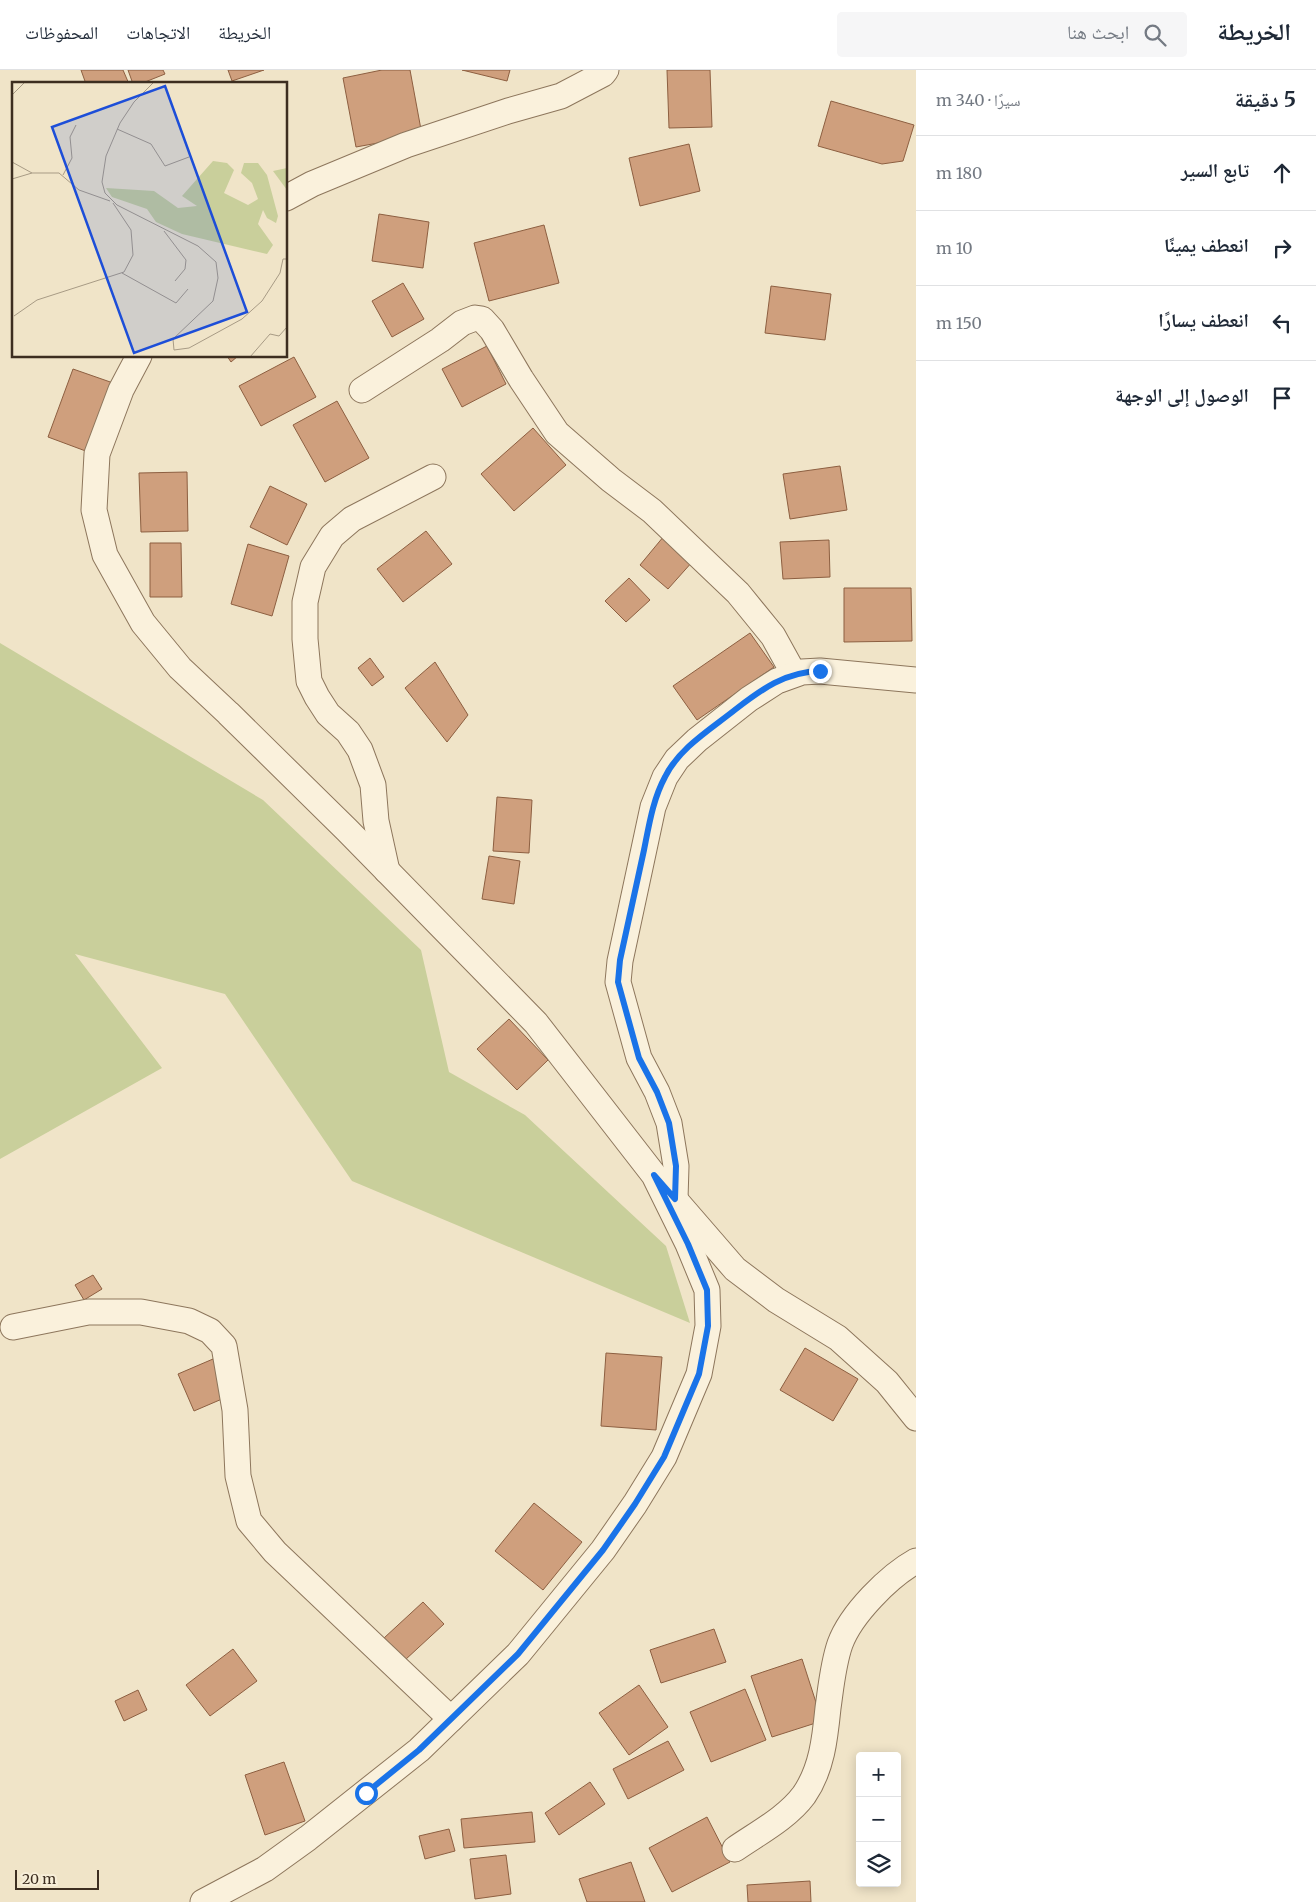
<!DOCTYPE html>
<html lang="ar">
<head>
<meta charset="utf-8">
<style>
	:root { --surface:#fff; --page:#f6f6f7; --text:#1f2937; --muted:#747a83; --line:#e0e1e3 }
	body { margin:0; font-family:Merriweather,"Noto Naskh Arabic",serif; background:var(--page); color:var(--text); direction:rtl }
	.controls { position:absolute; right:15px; bottom:15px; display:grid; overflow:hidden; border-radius:5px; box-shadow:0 2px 12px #0003 }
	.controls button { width:45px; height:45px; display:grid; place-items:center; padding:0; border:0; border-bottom:1px solid var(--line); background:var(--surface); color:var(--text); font:25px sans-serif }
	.scale { position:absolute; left:15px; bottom:12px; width:84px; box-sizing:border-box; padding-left:5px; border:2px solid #3d2e20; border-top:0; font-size:14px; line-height:18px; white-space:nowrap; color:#3d2e20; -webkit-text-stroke:4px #f7eed8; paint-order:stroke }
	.stop { position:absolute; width:15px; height:15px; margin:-11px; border:4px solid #1a73e8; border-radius:50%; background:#fff }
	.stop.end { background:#1a73e8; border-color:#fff; box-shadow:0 1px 5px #0008 }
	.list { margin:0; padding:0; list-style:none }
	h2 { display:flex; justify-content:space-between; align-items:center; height:65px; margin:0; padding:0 20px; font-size:21px }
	h2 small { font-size:16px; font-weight:400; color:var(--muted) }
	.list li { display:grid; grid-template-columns:32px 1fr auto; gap:15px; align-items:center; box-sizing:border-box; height:75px; padding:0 20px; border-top:1px solid var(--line) }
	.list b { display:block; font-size:19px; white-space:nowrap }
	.list em { font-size:16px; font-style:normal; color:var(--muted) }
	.icon { flex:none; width:28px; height:28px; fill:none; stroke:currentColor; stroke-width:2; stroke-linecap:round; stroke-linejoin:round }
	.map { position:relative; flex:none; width:916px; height:1832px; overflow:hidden; direction:ltr }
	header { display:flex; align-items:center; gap:30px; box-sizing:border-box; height:70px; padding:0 25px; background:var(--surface); border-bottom:1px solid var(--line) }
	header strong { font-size:24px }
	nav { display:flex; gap:28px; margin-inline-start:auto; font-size:18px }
	.search { width:350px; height:45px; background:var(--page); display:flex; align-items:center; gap:12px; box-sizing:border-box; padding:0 18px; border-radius:5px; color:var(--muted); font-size:19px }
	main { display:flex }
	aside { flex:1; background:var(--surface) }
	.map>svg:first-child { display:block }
	.green { fill:#c9cf9b }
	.building { fill:#cf9f7d; stroke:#8d5f41 }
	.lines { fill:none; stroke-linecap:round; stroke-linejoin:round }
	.street-casing { stroke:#8d765c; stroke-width:27 }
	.street { stroke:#faf1dc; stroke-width:25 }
	.route { stroke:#1a73e8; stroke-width:6 }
	.inset-road { fill:none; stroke:#a89b85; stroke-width:1 }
	.view { fill:#1d4ed8; fill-opacity:0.15; stroke:#1d4ed8; stroke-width:2.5 }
	.inset-edge { fill:none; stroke:#3d2e20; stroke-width:2.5 }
</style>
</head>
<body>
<header>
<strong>الخريطة</strong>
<div class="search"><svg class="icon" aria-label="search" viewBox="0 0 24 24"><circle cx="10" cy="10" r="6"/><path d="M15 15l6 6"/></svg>ابحث هنا</div>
<nav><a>الخريطة</a><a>الاتجاهات</a><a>المحفوظات</a></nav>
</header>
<main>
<aside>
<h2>5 دقيقة<small>سيرًا · 340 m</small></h2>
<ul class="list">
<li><svg class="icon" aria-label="ahead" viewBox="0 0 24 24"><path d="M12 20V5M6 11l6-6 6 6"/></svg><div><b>تابع السير</b></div><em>180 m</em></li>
<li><svg class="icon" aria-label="right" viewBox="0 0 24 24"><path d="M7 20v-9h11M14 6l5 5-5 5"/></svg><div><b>انعطف يمينًا</b></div><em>10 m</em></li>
<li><svg class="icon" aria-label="left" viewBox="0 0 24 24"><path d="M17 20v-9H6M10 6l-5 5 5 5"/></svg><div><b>انعطف يسارًا</b></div><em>150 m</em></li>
<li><svg class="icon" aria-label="arrive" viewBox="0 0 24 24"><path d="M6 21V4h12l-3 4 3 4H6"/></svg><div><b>الوصول إلى الوجهة</b></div></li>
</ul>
</aside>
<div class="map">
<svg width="916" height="1832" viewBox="0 0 916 1832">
	<rect width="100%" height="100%" fill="#f0e4c8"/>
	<polygon class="green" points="0,573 263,730 421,880 449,1002 525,1045 666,1176 690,1253 352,1111 225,924 75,884 162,998 0,1089"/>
	<g class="building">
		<polygon points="81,0 123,0 129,14 86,14"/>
		<polygon points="128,0 163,0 165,4 140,14 133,14"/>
		<polygon points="228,0 264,0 232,11"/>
		<polygon points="382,0 410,0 422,65 356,77 343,8"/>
		<polygon points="462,0 510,0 507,11"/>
		<polygon points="667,0 710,0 712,57 669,58"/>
		<polygon points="831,31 914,55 903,91 882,94 818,76"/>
		<polygon points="689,74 700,121 640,136 629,88"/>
		<polygon points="379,144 429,152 423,198 372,191"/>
		<polygon points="544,155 559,213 489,231 474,173"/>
		<polygon points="403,213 424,249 392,267 372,231"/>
		<polygon points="771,216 831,224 825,270 765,263"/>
		<polygon points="487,276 506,314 462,337 442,299"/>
		<polygon points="227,286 238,286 231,292"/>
		<polygon points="294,287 316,327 261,356 239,316"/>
		<polygon points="73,299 116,314 91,383 48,367"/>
		<polygon points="337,331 369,388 325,412 293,355"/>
		<polygon points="533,358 566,395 514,441 481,404"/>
		<polygon points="840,396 847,440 790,449 783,404"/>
		<polygon points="187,402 188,461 141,462 139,403"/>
		<polygon points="270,416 307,434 287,475 250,457"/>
		<polygon points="426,461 452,494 403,532 377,499"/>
		<polygon points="664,466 693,491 668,519 640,495"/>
		<polygon points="829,470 830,507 783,509 780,472"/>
		<polygon points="150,473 181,473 182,527 150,527"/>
		<polygon points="248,474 289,486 272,546 231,534"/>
		<polygon points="629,508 650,530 626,552 605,531"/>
		<polygon points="844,518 911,518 912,571 844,572"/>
		<polygon points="750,563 774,597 697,650 673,616"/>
		<polygon points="370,588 384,607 372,616 358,598"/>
		<polygon points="435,592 468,645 447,672 405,618"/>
		<polygon points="497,727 532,730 529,783 493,781"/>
		<polygon points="489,786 520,791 514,834 482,829"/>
		<polygon points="509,949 548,990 517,1020 477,979"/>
		<polygon points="93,1205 102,1219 84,1230 75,1215"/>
		<polygon points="805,1278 858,1309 833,1351 780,1320"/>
		<polygon points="606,1283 662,1287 656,1360 601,1356"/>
		<polygon points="213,1289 229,1326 194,1341 178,1304"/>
		<polygon points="534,1433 582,1472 543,1520 495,1481"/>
		<polygon points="423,1532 444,1554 405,1590 384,1568"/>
		<polygon points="714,1559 726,1592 661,1613 650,1580"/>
		<polygon points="233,1579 257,1611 210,1646 186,1615"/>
		<polygon points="802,1589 822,1651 772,1667 751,1606"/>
		<polygon points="639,1615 668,1657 629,1685 599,1643"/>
		<polygon points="745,1619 766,1670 711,1692 690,1642"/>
		<polygon points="138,1620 147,1640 124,1651 115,1631"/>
		<polygon points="668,1671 684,1700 628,1729 613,1699"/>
		<polygon points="284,1692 305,1751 265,1765 245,1705"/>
		<polygon points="590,1712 605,1734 559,1765 545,1743"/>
		<polygon points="532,1742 535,1772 464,1778 461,1749"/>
		<polygon points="707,1747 730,1792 672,1822 649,1778"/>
		<polygon points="449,1759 455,1781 425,1789 419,1766"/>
		<polygon points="506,1785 511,1824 475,1829 470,1789"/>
		<polygon points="631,1792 645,1832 587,1832 579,1809"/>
		<polygon points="810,1811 811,1832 748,1832 747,1815"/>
	</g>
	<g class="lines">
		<defs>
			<g id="street">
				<polyline points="286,128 312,114 406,75 508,41 561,26 603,4 606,0"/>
				<polyline points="139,286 121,320 97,384 94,440 105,485 143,553 180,598 228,643 347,760 536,953 654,1105 688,1174 707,1220 708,1256 699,1304 664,1387 635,1434 603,1480 518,1584 419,1680 308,1768 265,1799 203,1832"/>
				<polyline points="362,320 440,270 462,253 475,248 482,249 492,260 521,309 557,363 611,410 652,441 738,523 773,566 794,604"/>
				<polyline points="387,801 376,751 373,715 360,680 348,662 328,644 317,627 309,611 305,569 305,532 313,497 332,466 352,449 433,407"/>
				<polyline points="675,1129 676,1096 669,1053 657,1022 639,988 618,912 620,891 653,737 665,707 677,689 697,670 749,629 777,611 802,602 820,601 916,610"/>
				<polyline points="677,1132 735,1199 776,1230 838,1268 887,1312 916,1348"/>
				<polyline points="13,1257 88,1242 141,1242 189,1251 210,1261 224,1276 235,1340 238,1406 249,1451 275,1482 451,1649"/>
				<path d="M735 1779C758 1763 787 1748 804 1725 822 1699 825 1668 828 1638 831 1617 833 1594 840 1574 851 1544 889 1506 916 1491"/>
			</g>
		</defs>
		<use href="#street" class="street-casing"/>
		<use href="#street" class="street"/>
	</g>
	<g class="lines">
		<path class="route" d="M366 1723 419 1680 518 1584 603 1480 635 1434 664 1387 699 1304 708 1256 707 1220 688 1174 654 1105 675 1129 676 1096 669 1053 657 1022 639 988 618 912 620 890C628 853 636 817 644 780 649 755 653 729 665 707 679 678 711 659 736 639 762 619 785 602 820 601"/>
	</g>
	<g transform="translate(12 12)">
		<rect width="275" height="275" fill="#f0e4c8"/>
		<path d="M201 79 215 81 222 88 212 111 236 123 246 117 240 101 229 91 232 81H246L255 93 266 134 264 141 255 136 251 128 246 142 261 163 255 172 170 152 144 140 135 127 100 115 94 106 142 109 166 126 185 124 170 114ZM275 86V108L261 89Z" fill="#c9cf9b"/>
		<path class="inset-road" d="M142 0 122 20 108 41 94 74 90 100 93 111 105 123 186 164 204 180 206 196 201 219 161 257 162 268 177 266 230 237 250 219 268 191 271 177H275M0 13 13 0M105 47 139 62 153 84 177 75M0 80 20 91M51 93 60 76 58 55 64 43M0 97 20 91H47L67 108 98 119M152 149 174 178 173 187 163 199M110 191 164 221 176 207M2 234 25 218 112 190 121 173 119 148 101 121M238 275 258 252 267 254 275 245"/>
		<path class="view" d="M153 4 235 230 122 271 40 45Z"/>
		<rect width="275" height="275" class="inset-edge"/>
	</g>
</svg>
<div class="controls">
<button>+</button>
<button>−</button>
<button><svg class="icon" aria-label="layers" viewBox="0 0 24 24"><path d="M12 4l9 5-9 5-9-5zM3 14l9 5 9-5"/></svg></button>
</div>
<div class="scale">20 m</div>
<div class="stop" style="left:366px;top:1723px"></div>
<div class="stop end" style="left:820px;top:601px"></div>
</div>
</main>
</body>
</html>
